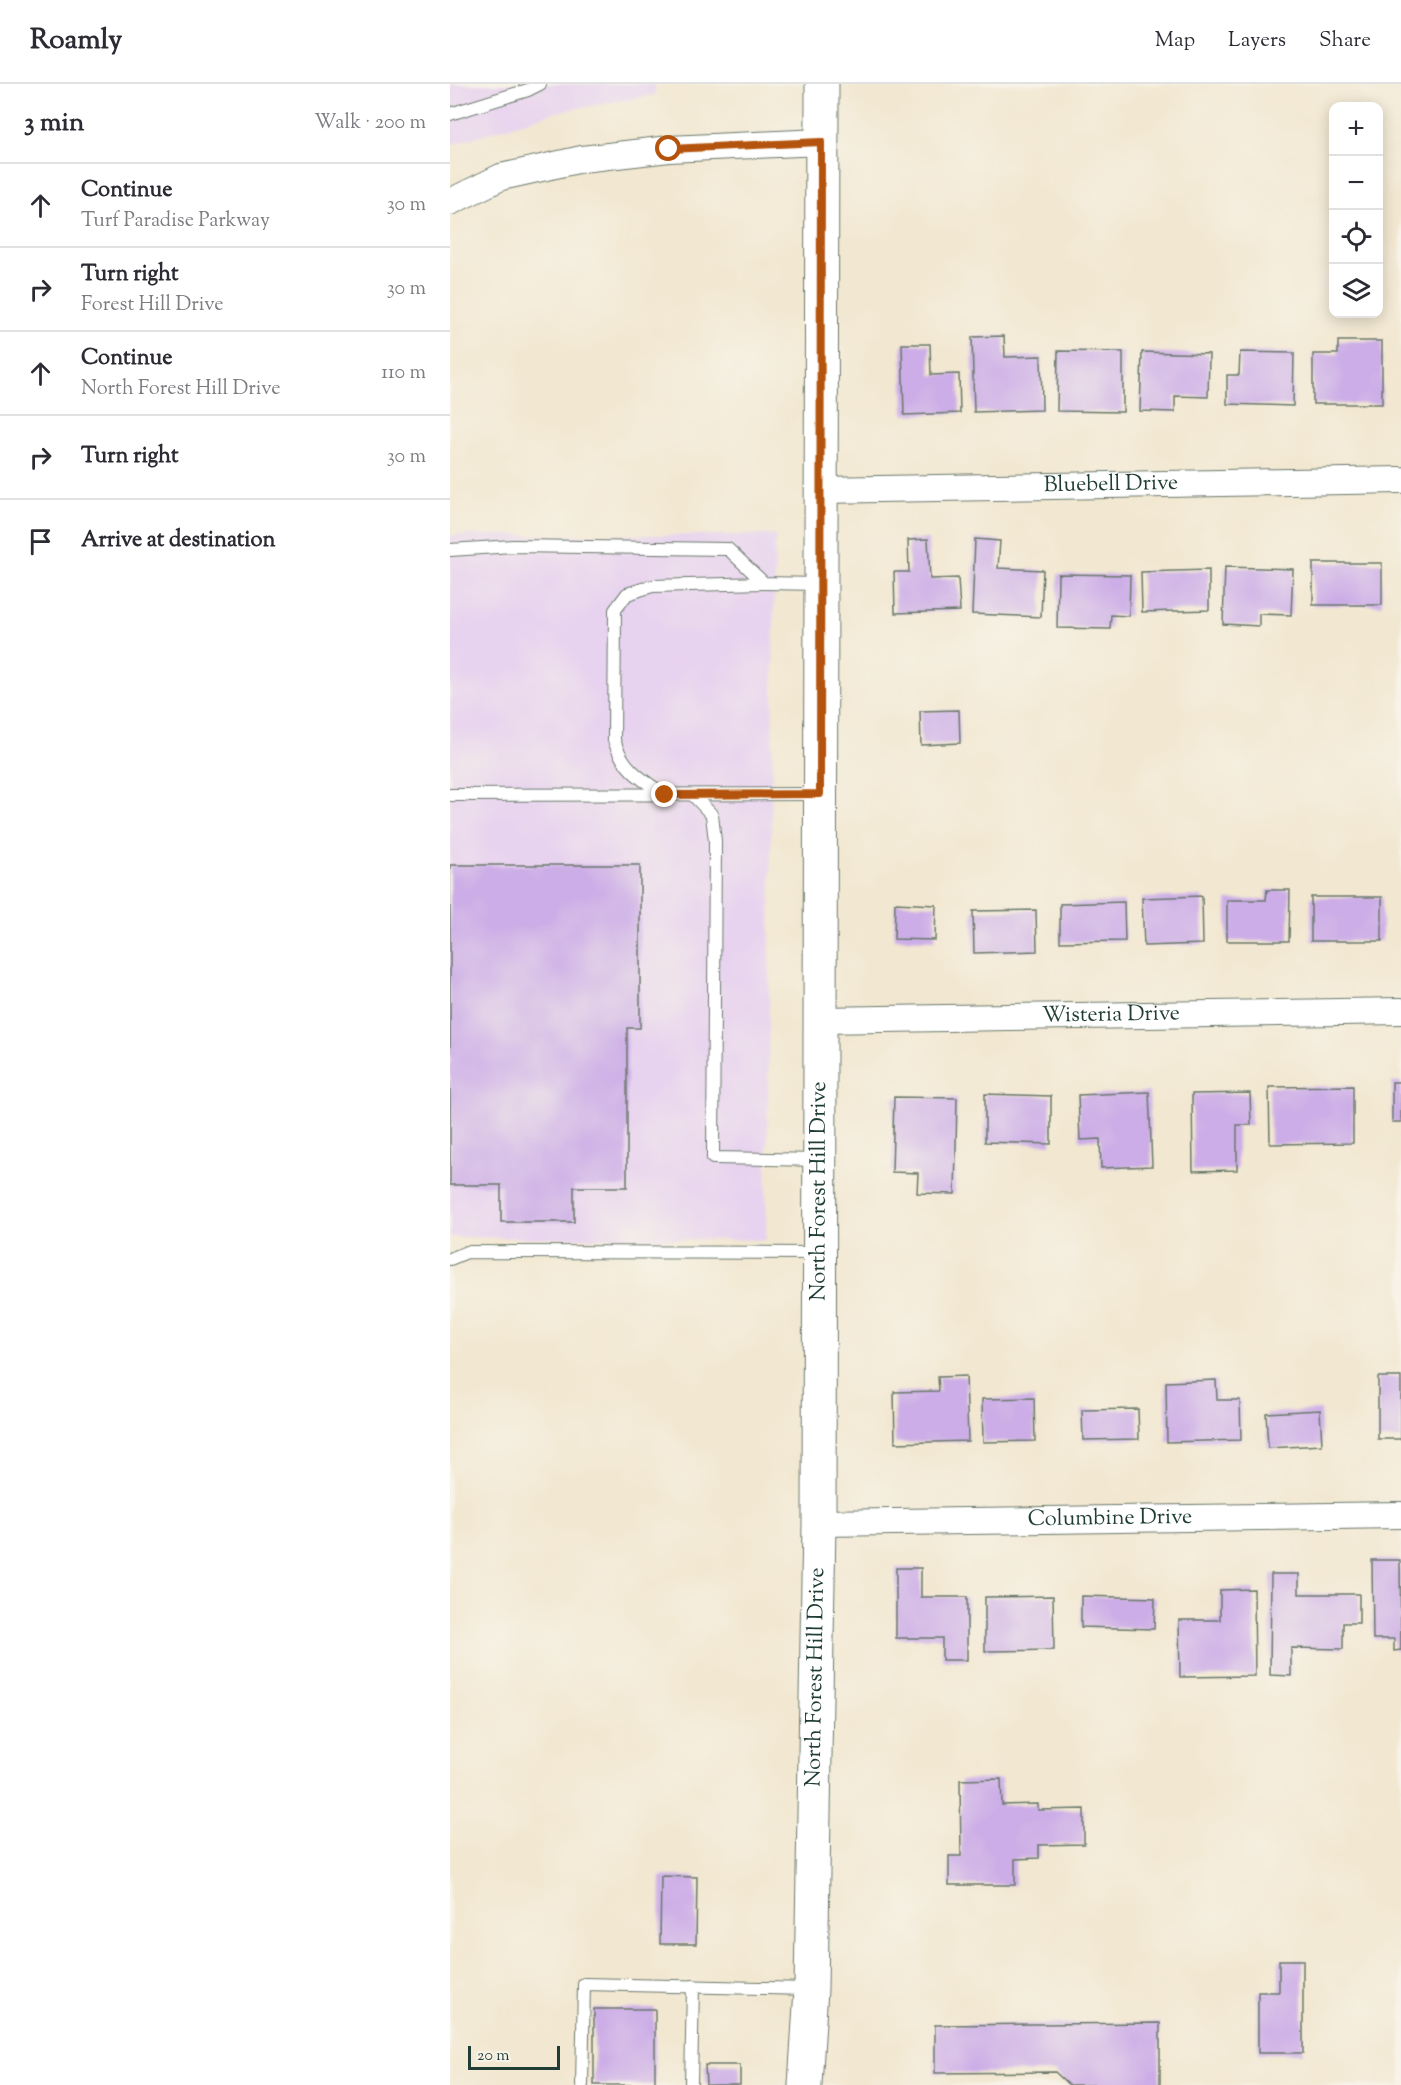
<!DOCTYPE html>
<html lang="en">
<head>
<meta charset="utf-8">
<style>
	:root { --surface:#fff; --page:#f7f7f7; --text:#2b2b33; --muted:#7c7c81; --line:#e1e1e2 }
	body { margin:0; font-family:"Sorts Mill Goudy",serif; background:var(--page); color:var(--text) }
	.controls { position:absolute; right:18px; top:18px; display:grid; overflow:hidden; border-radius:12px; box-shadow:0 3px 15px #0003 }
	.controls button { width:54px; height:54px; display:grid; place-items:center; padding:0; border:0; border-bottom:2px solid var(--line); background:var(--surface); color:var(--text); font:30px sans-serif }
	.scale { position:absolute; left:18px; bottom:15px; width:92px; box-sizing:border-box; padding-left:6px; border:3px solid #1f3d34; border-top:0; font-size:16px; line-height:21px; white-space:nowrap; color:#1f3d34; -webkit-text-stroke:4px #f7f3e8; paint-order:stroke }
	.stop { position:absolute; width:18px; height:18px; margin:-14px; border:4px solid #b45309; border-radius:50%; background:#fff }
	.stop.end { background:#b45309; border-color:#fff; box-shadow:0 2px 6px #0008 }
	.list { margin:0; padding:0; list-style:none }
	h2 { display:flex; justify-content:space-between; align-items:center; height:78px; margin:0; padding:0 24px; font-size:26px }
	h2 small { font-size:20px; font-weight:400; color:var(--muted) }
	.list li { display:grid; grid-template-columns:39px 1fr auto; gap:18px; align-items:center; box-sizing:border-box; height:84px; padding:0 24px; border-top:2px solid var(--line) }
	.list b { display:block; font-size:22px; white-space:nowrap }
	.list p { margin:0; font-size:20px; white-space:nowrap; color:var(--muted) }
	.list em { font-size:20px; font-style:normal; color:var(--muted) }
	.icon { flex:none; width:33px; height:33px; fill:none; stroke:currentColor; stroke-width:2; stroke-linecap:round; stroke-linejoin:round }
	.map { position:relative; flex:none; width:951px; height:2001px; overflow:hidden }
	header { display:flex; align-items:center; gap:36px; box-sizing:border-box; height:84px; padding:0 30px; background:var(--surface); border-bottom:2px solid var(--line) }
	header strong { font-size:28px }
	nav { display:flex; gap:33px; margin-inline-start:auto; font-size:21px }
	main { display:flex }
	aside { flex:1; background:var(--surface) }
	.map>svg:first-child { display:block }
	.built { fill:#e7d2ef }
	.building { fill:#ccade7 }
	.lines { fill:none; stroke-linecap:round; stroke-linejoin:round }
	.service-casing { stroke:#69786b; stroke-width:14 }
	.minor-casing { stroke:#69786b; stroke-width:28 }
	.secondary-casing { stroke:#69786b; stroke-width:35 }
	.service { stroke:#fff; stroke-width:12 }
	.minor { stroke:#fff; stroke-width:26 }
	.secondary { stroke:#fff; stroke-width:33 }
	.route { stroke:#b45309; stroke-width:8 }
	.labels { text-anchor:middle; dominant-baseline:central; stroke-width:5; stroke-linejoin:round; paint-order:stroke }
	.street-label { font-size:22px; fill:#1f3d34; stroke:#f7f3e8 }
</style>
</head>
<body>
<header>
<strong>Roamly</strong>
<nav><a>Map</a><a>Layers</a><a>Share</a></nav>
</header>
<main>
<aside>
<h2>3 min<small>Walk · 200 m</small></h2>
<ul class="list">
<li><svg class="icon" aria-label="ahead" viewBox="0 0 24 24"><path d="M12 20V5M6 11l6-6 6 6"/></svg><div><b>Continue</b><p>Turf Paradise Parkway</p></div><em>30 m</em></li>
<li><svg class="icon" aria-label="right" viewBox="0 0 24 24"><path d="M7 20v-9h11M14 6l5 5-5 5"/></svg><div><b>Turn right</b><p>Forest Hill Drive</p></div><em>30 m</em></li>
<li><svg class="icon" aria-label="ahead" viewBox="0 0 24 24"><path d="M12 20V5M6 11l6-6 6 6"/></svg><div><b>Continue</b><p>North Forest Hill Drive</p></div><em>110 m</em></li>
<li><svg class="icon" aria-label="right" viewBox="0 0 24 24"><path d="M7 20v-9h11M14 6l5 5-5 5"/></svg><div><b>Turn right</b></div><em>30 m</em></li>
<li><svg class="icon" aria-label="arrive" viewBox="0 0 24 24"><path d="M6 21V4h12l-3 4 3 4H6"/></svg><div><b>Arrive at destination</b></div></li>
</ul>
</aside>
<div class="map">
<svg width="951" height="2001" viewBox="0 0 951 2001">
	<rect width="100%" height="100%" fill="#f7f3e8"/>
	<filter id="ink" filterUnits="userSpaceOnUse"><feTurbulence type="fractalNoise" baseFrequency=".0167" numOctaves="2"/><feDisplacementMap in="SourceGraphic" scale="12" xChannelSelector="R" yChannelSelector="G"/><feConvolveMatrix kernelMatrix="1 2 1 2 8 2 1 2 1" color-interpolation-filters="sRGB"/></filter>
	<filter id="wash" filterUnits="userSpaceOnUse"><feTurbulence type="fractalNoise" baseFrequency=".008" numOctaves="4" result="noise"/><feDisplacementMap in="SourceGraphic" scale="24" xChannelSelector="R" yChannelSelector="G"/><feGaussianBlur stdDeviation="1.35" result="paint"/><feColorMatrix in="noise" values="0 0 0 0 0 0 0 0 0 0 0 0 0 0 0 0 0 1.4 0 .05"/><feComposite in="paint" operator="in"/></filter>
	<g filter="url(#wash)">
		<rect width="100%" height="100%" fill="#f2e7d0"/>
		<g class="built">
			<polygon points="0,0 205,0 205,11 106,28 0,61"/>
			<polygon points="0,451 325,451 316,1156 0,1153"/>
		</g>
		<g id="blocks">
			<g class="building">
				<polygon points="554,252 555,273 591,272 592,326 524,328 522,253"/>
				<polygon points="888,257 932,257 932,320 863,320 863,270 888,270"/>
				<polygon points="452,260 480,260 481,291 509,290 510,329 454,331"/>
				<polygon points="608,267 673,268 673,328 607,327"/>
				<polygon points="692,268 759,270 758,313 725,312 725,328 690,327"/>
				<polygon points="790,268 844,269 843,322 777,320 777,291 789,291"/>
				<polygon points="478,455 480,495 508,494 510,527 445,529 444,488 459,488 458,456"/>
				<polygon points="525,455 550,457 548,484 593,486 591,533 522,530"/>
				<rect x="863" y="479" width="69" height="42"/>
				<polygon points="775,483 843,485 841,531 809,530 809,542 773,540"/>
				<polygon points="759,486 759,526 692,528 691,488"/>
				<polygon points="608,490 680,491 679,532 661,531 660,545 607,544"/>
				<polygon points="509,626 510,659 471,661 470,627"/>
				<polygon points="0,781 190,781 190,944 177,944 177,1103 124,1103 124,1138 51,1138 51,1101 0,1101"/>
				<polygon points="817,806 840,806 839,857 777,857 777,816 816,816"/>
				<polygon points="752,812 753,860 694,862 692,814"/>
				<rect x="861" y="813" width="71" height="44"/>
				<polygon points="674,818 675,857 610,858 610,820"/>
				<polygon points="445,819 486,821 485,856 444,855"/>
				<polygon points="586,826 587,867 524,869 523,827"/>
				<rect x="942" y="998" width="9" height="40"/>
				<polygon points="903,1002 903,1059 820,1060 819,1003"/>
				<polygon points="699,1008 702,1082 651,1084 650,1055 630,1056 628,1011"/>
				<polygon points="800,1009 801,1041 787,1041 787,1086 743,1087 742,1010"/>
				<polygon points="535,1010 601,1012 601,1060 535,1058"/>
				<polygon points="444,1013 507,1014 505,1110 467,1109 468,1089 442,1088"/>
				<polygon points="516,1292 518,1357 445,1359 444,1308 489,1307 488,1293"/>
				<rect x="928" y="1293" width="23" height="62"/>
				<polygon points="766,1296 767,1316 790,1316 791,1356 717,1358 716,1298"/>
				<polygon points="584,1314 585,1357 533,1358 532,1315"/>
				<polygon points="688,1325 689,1355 633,1356 632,1326"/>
				<polygon points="870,1326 872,1361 818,1364 816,1329"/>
				<polygon points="922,1476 950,1476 951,1566 944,1567 944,1555 923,1555"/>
				<polygon points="446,1484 471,1484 471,1513 517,1513 517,1576 492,1576 492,1554 446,1554"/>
				<polygon points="821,1490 849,1490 849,1510 909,1510 909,1539 893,1539 893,1565 841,1564 841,1592 820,1591"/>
				<polygon points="804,1505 805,1592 730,1593 729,1536 770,1536 770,1506"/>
				<polygon points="603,1512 604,1566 535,1567 535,1513"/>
				<polygon points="631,1512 705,1514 704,1545 631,1543"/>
				<polygon points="551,1695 552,1721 588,1720 588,1726 634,1725 634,1760 589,1761 589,1774 565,1775 565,1801 499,1801 499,1772 511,1772 510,1696"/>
				<polygon points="211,1792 247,1793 246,1860 210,1860"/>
				<polygon points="829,1876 853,1876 853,1969 808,1969 808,1908 829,1908"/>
				<rect x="144" y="1925" width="61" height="76"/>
				<polygon points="710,1939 710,2001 619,2001 605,1988 485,1989 485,1941"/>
				<polygon points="255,1981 290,1981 290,2001 256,2001"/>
			</g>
		</g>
	</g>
	<g filter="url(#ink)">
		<use href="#blocks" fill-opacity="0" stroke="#69786b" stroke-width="1.5"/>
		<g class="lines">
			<defs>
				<g id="service">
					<polyline points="0,30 78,6 90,0"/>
					<polyline points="0,466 63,462 278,465 314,499 369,500"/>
					<polyline points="0,711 371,710"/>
					<path d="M215 711C191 695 173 685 164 656L165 526 177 510 202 502 314 499"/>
					<polyline points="243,711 262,731 265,757 263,1074 368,1076"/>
					<polyline points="0,1175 17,1168 370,1169"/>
					<polyline points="132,2001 134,1900 359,1905"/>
					<polyline points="241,2001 243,1902"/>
				</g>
				<g id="minor">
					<polyline points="0,118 51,93 132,75 219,65 371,58"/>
					<path id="s1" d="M371 406 951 396"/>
					<path id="s2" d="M370 936 951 927"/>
					<path id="s3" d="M369 1439 951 1431"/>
				</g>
				<g id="secondary">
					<path id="s4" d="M355 2001 361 1905 369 1439 372 0"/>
				</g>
			</defs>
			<use href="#service" class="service-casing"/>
			<use href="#minor" class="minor-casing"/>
			<use href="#secondary" class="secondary-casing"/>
			<use href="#service" class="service"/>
			<use href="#minor" class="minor"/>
			<use href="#secondary" class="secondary"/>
		</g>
	</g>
	<g class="lines" filter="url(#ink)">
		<polyline class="route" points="215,711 370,710 371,58 219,65"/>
	</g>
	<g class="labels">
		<g class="street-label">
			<text stroke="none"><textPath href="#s1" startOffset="290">Bluebell Drive</textPath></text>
			<text stroke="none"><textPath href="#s2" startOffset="291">Wisteria Drive</textPath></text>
			<text stroke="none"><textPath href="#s4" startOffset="894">North Forest Hill Drive</textPath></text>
			<text stroke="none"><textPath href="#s3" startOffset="291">Columbine Drive</textPath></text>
			<text stroke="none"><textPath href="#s4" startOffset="408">North Forest Hill Drive</textPath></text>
		</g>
	</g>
</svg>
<div class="controls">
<button>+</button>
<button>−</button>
<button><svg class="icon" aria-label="locate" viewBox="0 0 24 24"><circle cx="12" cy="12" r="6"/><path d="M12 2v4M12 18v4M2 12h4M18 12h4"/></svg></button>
<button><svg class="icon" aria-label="layers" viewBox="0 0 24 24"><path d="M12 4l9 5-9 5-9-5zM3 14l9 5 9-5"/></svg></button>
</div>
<div class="scale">20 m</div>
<div class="stop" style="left:219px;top:65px"></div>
<div class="stop end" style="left:215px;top:711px"></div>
</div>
</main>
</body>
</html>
